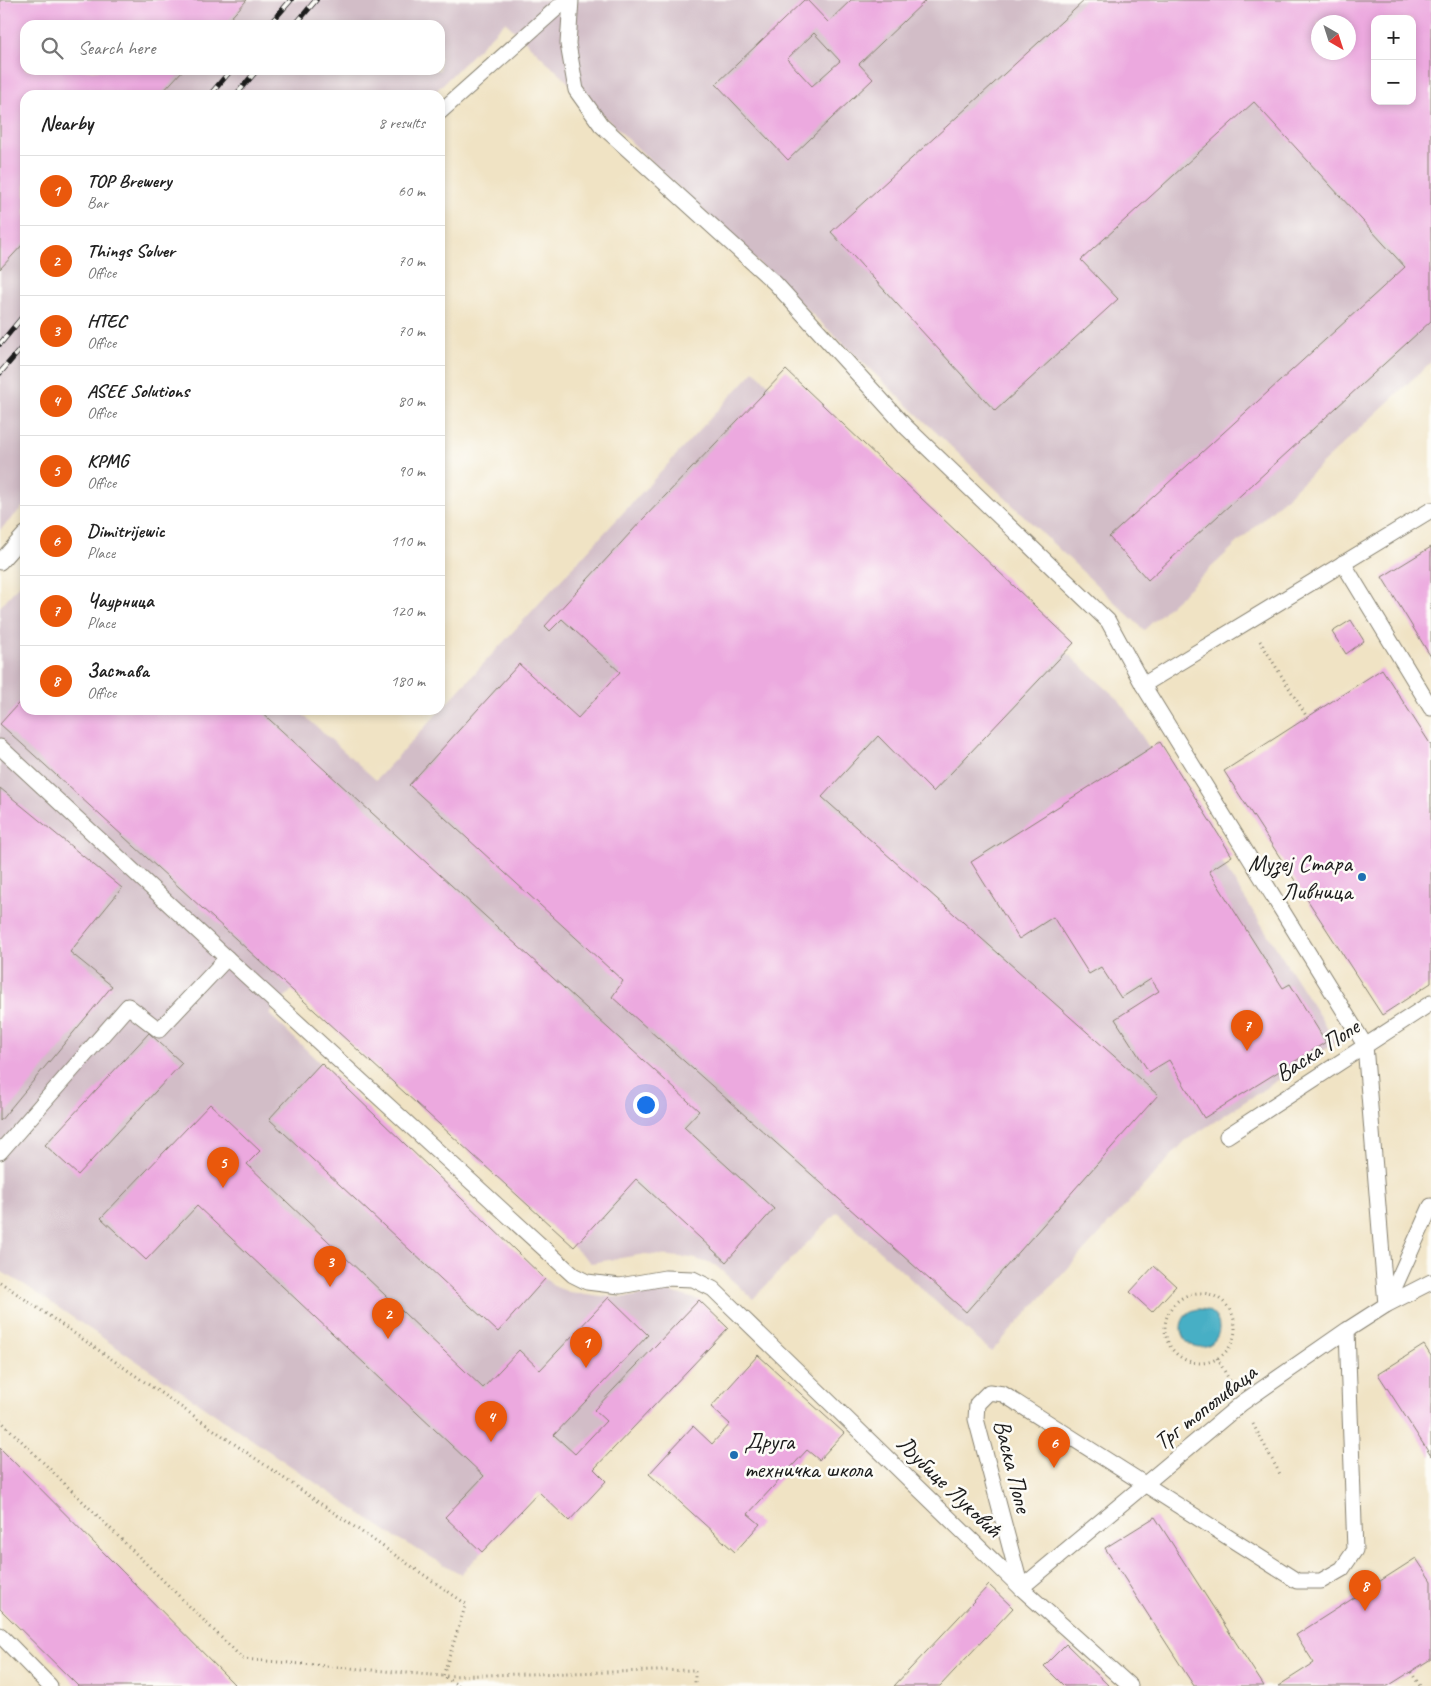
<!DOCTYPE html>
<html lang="en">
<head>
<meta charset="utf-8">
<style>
	:root { --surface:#fff; --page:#f6f6f6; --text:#222; --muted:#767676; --line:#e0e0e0; --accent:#ea580c }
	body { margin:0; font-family:Caveat,sans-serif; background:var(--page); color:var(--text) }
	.controls { position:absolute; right:15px; top:15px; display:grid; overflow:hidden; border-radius:10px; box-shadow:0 2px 8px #0003 }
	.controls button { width:45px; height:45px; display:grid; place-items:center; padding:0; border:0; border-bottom:1px solid var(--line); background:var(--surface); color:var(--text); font:25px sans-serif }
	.compass { position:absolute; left:1311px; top:15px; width:45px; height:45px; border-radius:50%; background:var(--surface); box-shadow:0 2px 8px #0003; rotate:141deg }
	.you { position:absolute; left:645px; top:1104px; width:18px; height:18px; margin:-12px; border:4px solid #fff; border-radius:50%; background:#1a73e8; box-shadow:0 0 0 8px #1a73e833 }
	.badge { display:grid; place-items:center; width:32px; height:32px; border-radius:50%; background:var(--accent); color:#fff; font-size:16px; font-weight:700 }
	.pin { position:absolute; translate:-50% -41px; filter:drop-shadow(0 1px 2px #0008) }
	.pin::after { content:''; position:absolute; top:26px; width:18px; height:15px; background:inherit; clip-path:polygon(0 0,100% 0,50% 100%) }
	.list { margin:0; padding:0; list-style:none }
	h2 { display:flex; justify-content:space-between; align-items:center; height:65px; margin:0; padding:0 20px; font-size:21px }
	h2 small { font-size:16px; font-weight:400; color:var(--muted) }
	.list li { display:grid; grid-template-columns:32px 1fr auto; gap:15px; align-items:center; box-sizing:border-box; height:70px; padding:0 20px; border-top:1px solid var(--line) }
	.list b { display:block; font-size:19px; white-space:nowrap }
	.list p { margin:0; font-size:16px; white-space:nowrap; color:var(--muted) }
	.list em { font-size:16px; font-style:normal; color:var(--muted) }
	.icon { flex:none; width:28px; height:28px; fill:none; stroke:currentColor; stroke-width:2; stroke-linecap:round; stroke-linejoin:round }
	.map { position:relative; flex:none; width:1431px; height:1686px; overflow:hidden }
	.search { position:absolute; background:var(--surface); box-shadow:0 2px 8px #0003; left:20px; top:20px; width:425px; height:55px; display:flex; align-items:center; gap:12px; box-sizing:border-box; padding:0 18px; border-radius:15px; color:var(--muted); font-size:19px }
	.panel { position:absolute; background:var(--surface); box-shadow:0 2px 8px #0003; left:20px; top:90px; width:425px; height:625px; border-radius:15px }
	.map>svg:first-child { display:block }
	.industrial { fill:#d2bdc7; fill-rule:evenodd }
	.water { fill:#46afc5; stroke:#316670 }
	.building { fill:#eca9df; fill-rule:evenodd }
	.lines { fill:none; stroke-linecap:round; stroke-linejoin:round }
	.lane-casing { stroke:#868070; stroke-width:17 }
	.path { stroke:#868070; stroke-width:3; stroke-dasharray:1 4; stroke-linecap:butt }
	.lane { stroke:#fff; stroke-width:15 }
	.rail-casing { stroke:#1c1c1c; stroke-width:5.5 }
	.rail { stroke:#fdfcf7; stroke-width:4; stroke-dasharray:11; stroke-linecap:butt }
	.poi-dot { fill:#1f6fb2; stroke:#fdfcf7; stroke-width:2 }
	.labels { text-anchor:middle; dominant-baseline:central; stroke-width:5; stroke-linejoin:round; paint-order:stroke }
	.poi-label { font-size:24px; fill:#1c1c1c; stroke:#fdfcf7; text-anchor:end }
	.street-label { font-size:24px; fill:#1c1c1c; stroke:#fdfcf7 }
</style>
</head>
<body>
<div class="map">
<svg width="1431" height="1686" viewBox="0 0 1431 1686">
	<rect width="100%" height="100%" fill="#fdfcf7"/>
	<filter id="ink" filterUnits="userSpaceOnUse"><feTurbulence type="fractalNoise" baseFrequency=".02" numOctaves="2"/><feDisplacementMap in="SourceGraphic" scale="10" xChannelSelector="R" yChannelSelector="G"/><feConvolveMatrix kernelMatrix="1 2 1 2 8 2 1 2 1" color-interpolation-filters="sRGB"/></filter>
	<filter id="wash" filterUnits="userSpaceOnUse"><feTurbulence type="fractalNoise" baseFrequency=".0096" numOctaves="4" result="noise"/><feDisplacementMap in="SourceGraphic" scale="20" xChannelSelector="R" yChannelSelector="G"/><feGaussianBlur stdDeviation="1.12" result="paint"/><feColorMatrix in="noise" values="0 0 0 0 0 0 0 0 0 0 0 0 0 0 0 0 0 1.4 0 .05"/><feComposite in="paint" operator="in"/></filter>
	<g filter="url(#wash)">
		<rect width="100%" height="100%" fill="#f0e3c4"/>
		<g class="industrial">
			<path d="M0 0H1431V362L1144 630 505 22 432 95H25V505L0 530ZM1375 19H1412V101H1375ZM1318 22H1348V52H1318ZM25 25H440V70H25Z"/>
			<polygon points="754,371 1119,700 1336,1042 1185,1141 991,1352 837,1212 753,1299 715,1265 692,1258 645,1254 591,1263 292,990 269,1014 545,1279 556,1287 569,1292 609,1297 628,1297 667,1291 699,1300 728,1328 623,1437 606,1421 461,1574 395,1537 25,1285 0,1271 0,607 25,578 25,710 298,710 376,780"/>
		</g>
		<circle class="water" cx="1200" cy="1328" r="19"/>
		<g id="blocks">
			<g class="building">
				<polygon points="0,0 247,0 224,25 25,25 25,70 183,70 160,95 25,95 25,242 0,269"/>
				<path d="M804 0H807L828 22 851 0H926L859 64 873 79 788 160 716 84ZM814 33 840 61 812 86 787 59Z"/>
				<path d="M1085 0H1431V321L1148 580 1109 537 1405 267 1254 102 1081 260 1118 299 995 411 831 232ZM1375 19H1412V101H1375ZM1318 22H1348V52H1318Z"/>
				<polygon points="786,370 1074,643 933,792 878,736 822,797 1158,1095 966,1312 612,997 623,981 409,785 519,664 578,718 620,672 562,619 550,631 545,626 642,520"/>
				<polygon points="1431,547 1431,657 1382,577"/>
				<polygon points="1351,620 1364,641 1346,654 1332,632"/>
				<polygon points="1382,669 1431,745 1431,983 1382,1015 1224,771"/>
				<polygon points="25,696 25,710 259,710 699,1111 684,1127 774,1209 726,1262 636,1179 574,1247 0,724"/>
				<polygon points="1160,742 1232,856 1209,871 1283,988 1290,984 1326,1042 1204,1118 1169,1060 1149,1072 1115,1019 1159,991 1151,979 1121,998 1101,967 1089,974 1053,917 1019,939 971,862"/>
				<polygon points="0,788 122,888 70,952 112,986 0,1121"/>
				<polygon points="149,1033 182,1063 78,1175 45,1145"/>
				<polygon points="321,1063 545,1279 498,1332 269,1119"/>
				<polygon points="210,1104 260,1151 247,1164 483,1388 519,1350 540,1370 609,1297 648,1335 554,1435 575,1454 606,1421 594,1410 699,1300 728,1328 594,1469 606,1481 569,1521 539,1492 482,1552 445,1517 484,1476 197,1206 146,1260 101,1218"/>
				<polygon points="1154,1266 1176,1286 1152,1312 1130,1292"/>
				<polygon points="1424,1345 1431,1356 1431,1456 1378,1374"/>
				<polygon points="758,1355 844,1433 819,1460 807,1450 748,1514 760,1524 735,1552 649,1474 693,1426 712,1444 730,1424 711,1407"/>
				<polygon points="0,1448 236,1686 78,1686 0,1609"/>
				<polygon points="1155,1517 1264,1686 1194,1686 1105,1548"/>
				<polygon points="1416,1558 1431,1581 1431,1659 1388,1686 1278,1686 1314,1663 1296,1635"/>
				<polygon points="989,1585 1013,1608 940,1686 894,1686"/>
				<polygon points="1066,1644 1109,1686 1064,1686 1044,1666"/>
			</g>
		</g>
	</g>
	<g filter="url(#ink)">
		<use href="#blocks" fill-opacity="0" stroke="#868070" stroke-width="1"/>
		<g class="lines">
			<defs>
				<g id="lane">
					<polyline points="571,0 568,44 576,90 601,125 775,283 905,426 1108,621 1143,685 1365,1045 1386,1305"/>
					<polyline points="440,112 566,0"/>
					<polyline points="0,562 25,534"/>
					<polyline points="1343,563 1431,708"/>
					<polyline points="1143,685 1431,510"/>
					<polyline points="0,747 227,958 573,1275 587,1282 620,1286 665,1278 693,1279 713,1289 1021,1588 1130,1686"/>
					<polyline points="1227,1136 1431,1003"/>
					<polyline points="0,1152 128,1006 159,1030 227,958"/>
					<polyline points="1387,1304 1431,1206"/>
					<polyline points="1347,1330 1355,1550 1342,1569 1321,1581 1297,1581 1003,1394 989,1392 977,1404 976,1419 1021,1588 1242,1403 1347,1330 1386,1305 1431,1282"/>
					<polyline points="0,1635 50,1686"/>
				</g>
			</defs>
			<use href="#lane" class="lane-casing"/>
			<g class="path">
				<polyline points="1260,641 1307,717"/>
				<polyline points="0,1282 466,1604 443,1676 459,1686"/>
				<circle cx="1200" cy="1328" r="35"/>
				<polyline points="1217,1358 1230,1381"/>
				<polyline points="0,1420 243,1659 443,1676 695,1670 695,1686"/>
				<polyline points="1253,1424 1280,1474"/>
				<polyline points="1411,1672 1420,1686"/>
			</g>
			<use href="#lane" class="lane"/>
			<defs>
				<g id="rail">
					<polyline points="269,25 291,0"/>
					<polyline points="295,25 316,0"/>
					<polyline points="210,95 231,70"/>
					<polyline points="236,95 257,70"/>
					<polyline points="0,344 25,314"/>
					<polyline points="0,373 25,344"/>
				</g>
			</defs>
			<use href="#rail" class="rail-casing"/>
			<use href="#rail" class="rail"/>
		</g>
	</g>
	<g class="poi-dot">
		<circle cx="1362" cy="877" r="5"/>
		<circle cx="734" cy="1455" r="5"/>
	</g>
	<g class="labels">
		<g class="poi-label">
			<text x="1352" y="863">Музеј Стара<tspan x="1352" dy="28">Ливница</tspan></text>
			<text x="744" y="1441" text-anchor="start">Друга<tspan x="744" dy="28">техничка школа</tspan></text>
		</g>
		<g class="street-label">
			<text transform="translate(1317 1050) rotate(-33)">Васка Попе</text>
			<text transform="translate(1205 1407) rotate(-38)">Трг тополиваца</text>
			<text transform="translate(1013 1466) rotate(76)">Васка Попе</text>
			<text transform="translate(949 1486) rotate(44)">Љубице Луковић</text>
		</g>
	</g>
</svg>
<div class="controls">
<button>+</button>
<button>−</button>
</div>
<svg class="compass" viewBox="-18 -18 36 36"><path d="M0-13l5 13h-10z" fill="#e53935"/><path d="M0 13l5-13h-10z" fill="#767676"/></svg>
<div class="you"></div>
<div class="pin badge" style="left:586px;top:1368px">1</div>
<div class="pin badge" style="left:388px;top:1339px">2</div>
<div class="pin badge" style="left:330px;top:1287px">3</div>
<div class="pin badge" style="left:491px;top:1442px">4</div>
<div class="pin badge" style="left:223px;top:1188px">5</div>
<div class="pin badge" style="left:1054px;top:1468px">6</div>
<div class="pin badge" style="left:1247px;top:1051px">7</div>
<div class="pin badge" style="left:1365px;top:1611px">8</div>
<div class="search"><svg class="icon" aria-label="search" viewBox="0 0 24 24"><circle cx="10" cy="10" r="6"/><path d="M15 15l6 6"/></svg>Search here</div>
<section class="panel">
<h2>Nearby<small>8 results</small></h2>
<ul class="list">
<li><span class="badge">1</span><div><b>TOP Brewery</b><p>Bar</p></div><em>60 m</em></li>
<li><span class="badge">2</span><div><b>Things Solver</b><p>Office</p></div><em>70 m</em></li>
<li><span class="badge">3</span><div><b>HTEC</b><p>Office</p></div><em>70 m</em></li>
<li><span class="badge">4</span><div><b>ASEE Solutions</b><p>Office</p></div><em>80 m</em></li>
<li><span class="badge">5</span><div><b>KPMG</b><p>Office</p></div><em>90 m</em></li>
<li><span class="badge">6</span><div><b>Dimitrijewic</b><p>Place</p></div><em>110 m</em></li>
<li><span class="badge">7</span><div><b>Чаурница</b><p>Place</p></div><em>120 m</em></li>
<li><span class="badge">8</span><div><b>Застава</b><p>Office</p></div><em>180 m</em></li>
</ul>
</section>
</div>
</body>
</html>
